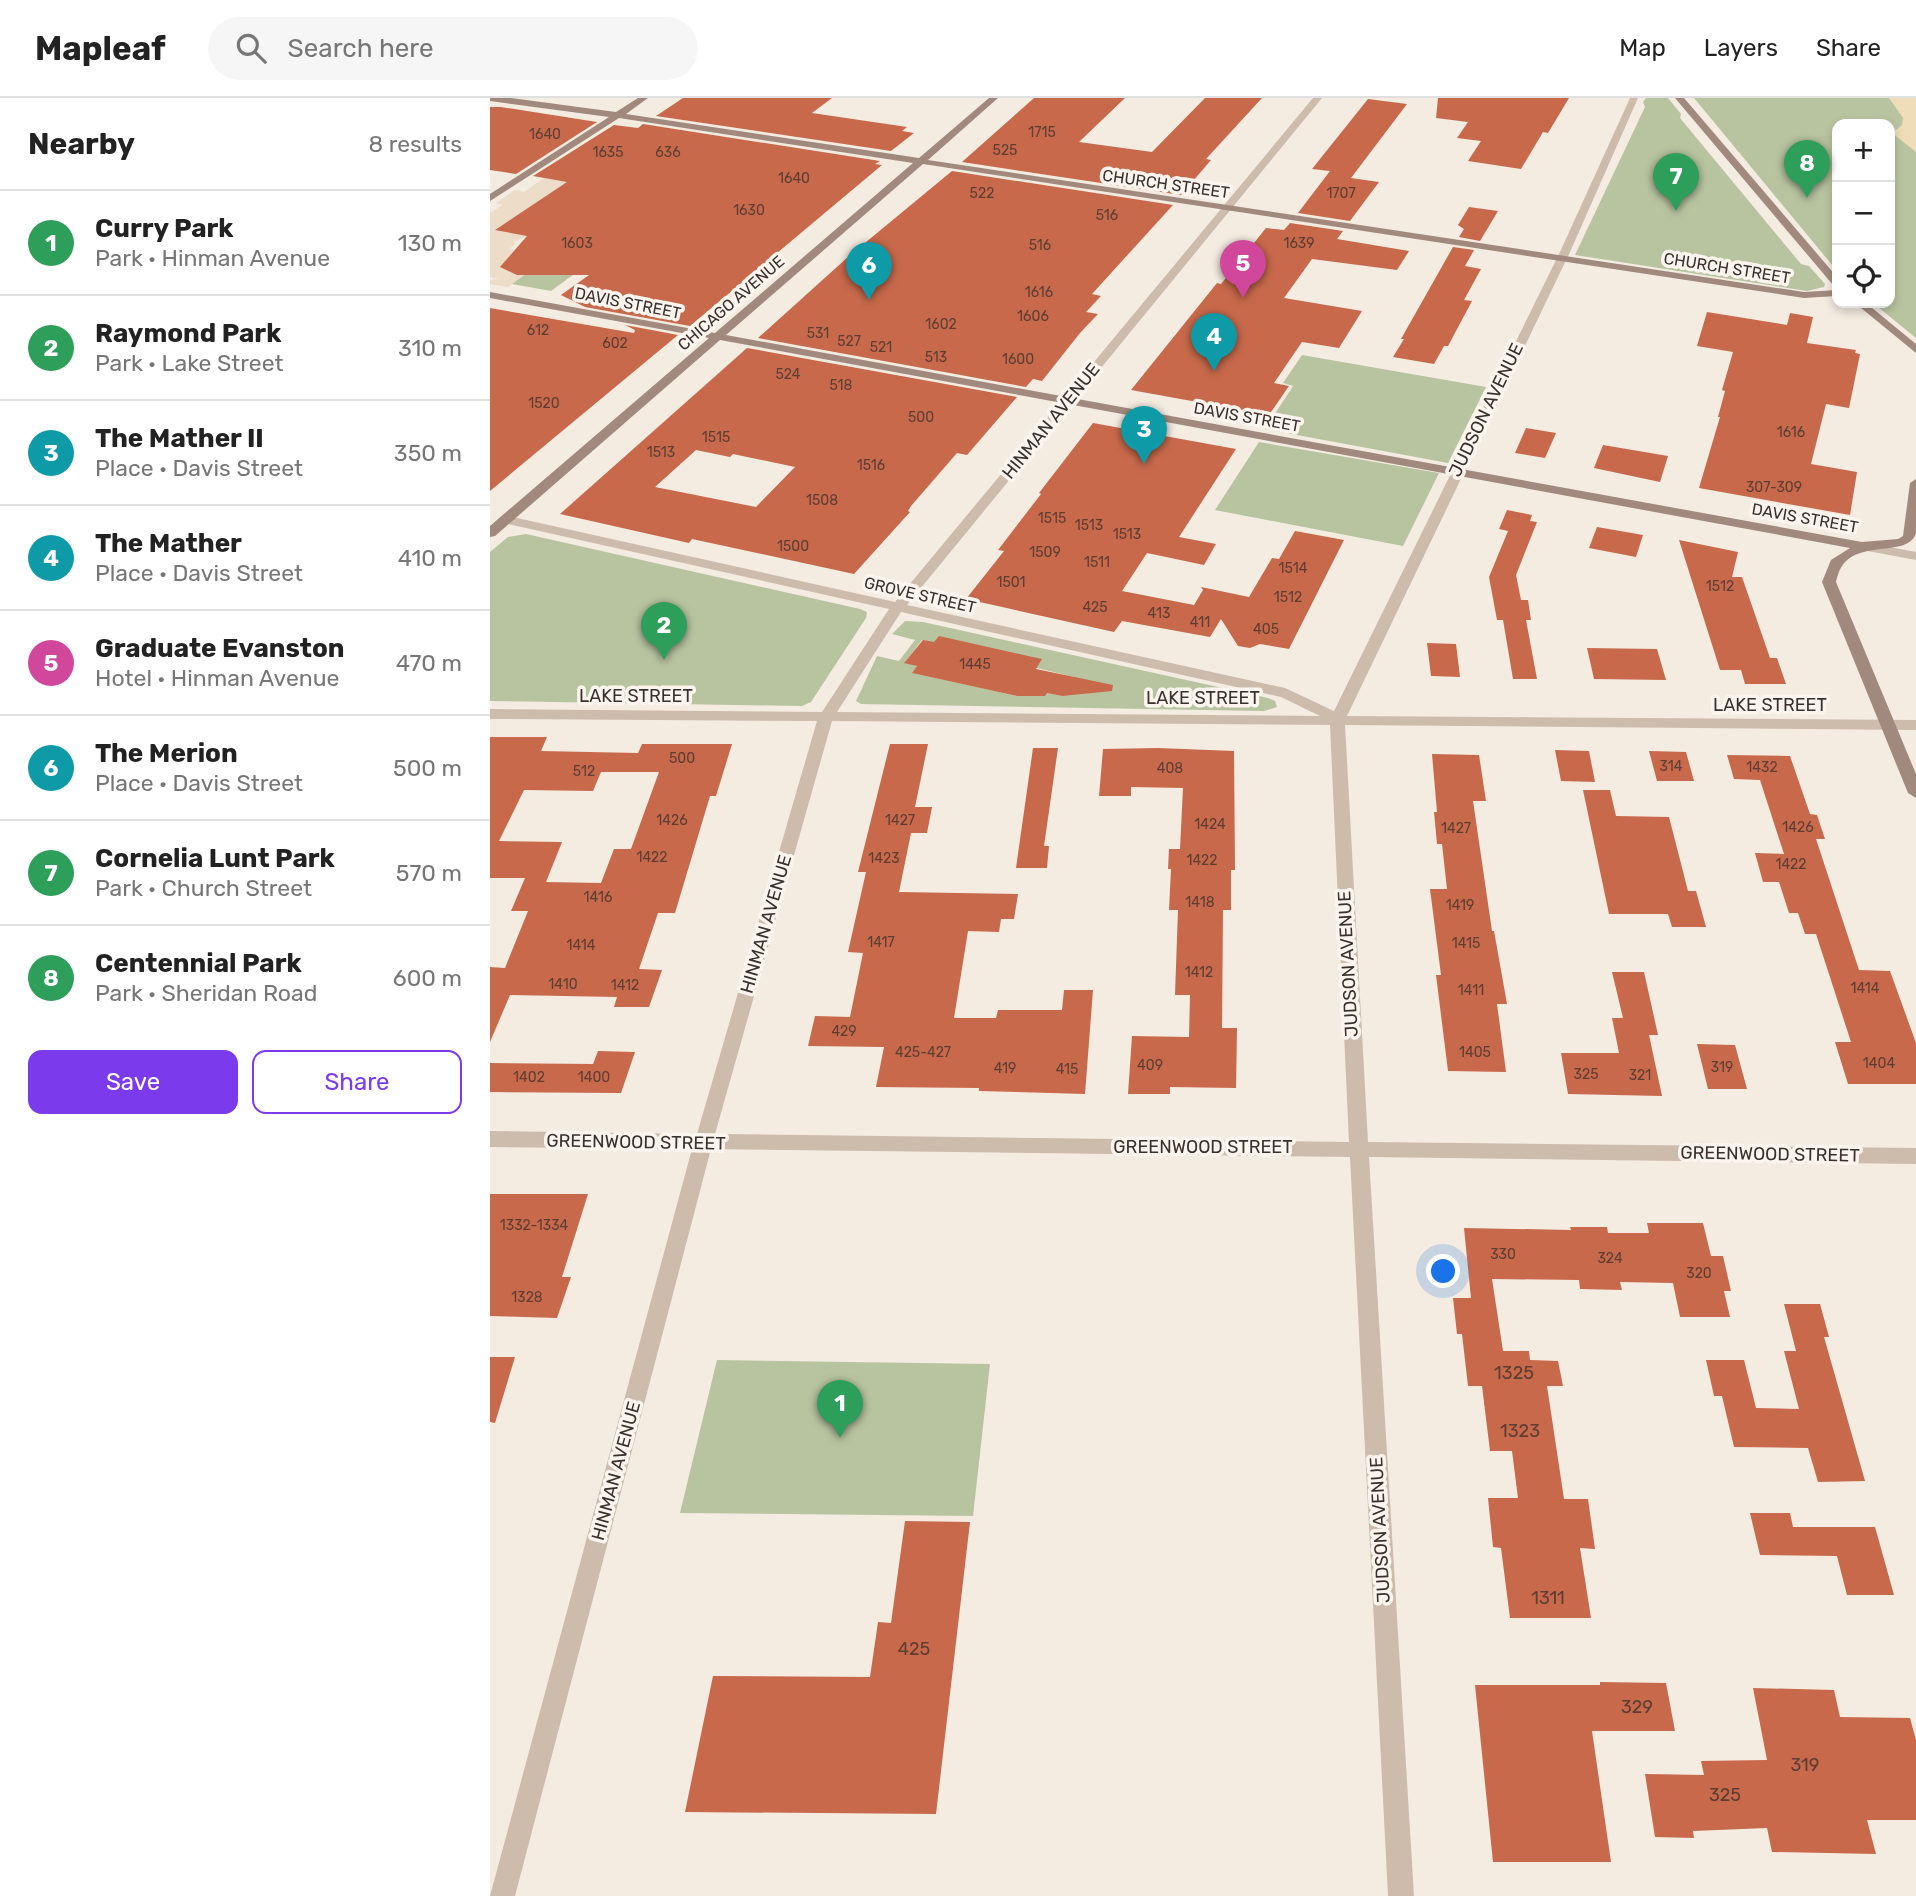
<!DOCTYPE html>
<html lang="en">
<head>
<meta charset="utf-8">
<style>
	:root { --surface:#fff; --page:#f6f6f6; --text:#222; --muted:#767676; --line:#e0e0e0; --accent:#7c3aed }
	body { margin:0; font-family:Rubik,sans-serif; background:var(--page); color:var(--text) }
	.controls { position:absolute; right:21px; top:21px; display:grid; overflow:hidden; border-radius:14px; box-shadow:0 4px 10px #0003 }
	.controls button { width:63px; height:63px; display:grid; place-items:center; padding:0; border:0; border-bottom:2px solid var(--line); background:var(--surface); color:var(--text); font:35px sans-serif }
	.you { position:absolute; left:954px; top:1174px; width:24px; height:24px; margin:-18px; border:5px solid #fff; border-radius:50%; background:#1a73e8; box-shadow:0 0 0 10px #1a73e833 }
	.badge { display:grid; place-items:center; width:46px; height:46px; border-radius:50%; background:var(--accent); color:#fff; font-size:23px; font-weight:700 }
	.pin { position:absolute; translate:-50% -58px; filter:drop-shadow(0 2px 4px #0008) }
	.pin::after { content:''; position:absolute; top:37px; width:24px; height:21px; background:inherit; clip-path:polygon(0 0,100% 0,50% 100%) }
	.list { margin:0; padding:0; list-style:none }
	h2 { display:flex; justify-content:space-between; align-items:center; height:91px; margin:0; padding:0 28px; font-size:30px }
	h2 small { font-size:23px; font-weight:400; color:var(--muted) }
	.list li { display:grid; grid-template-columns:46px 1fr auto; gap:21px; align-items:center; box-sizing:border-box; height:105px; padding:0 28px; border-top:2px solid var(--line) }
	.list b { display:block; font-size:26px; white-space:nowrap }
	.list p { margin:0; font-size:23px; white-space:nowrap; color:var(--muted) }
	.list em { font-size:23px; font-style:normal; color:var(--muted) }
	.actions { display:flex; gap:14px; padding:21px 28px }
	.actions a { flex:1; padding:16px 0; border:2px solid var(--accent); border-radius:14px; text-align:center; font-size:24px; color:var(--accent) }
	.actions .main { background:var(--accent); color:#fff }
	.icon { flex:none; width:38px; height:38px; fill:none; stroke:currentColor; stroke-width:2; stroke-linecap:round; stroke-linejoin:round }
	.map { position:relative; flex:none; width:1426px; height:1798px; overflow:hidden }
	header { display:flex; align-items:center; gap:42px; box-sizing:border-box; height:98px; padding:0 35px; background:var(--surface); border-bottom:2px solid var(--line) }
	header strong { font-size:33px }
	nav { display:flex; gap:38px; margin-inline-start:auto; font-size:24px }
	.search { width:490px; height:63px; background:var(--page); display:flex; align-items:center; gap:18px; box-sizing:border-box; padding:0 24px; border-radius:38px; color:var(--muted); font-size:26px }
	main { display:flex }
	aside { flex:1; background:var(--surface) }
	.map>svg:first-child { display:block }
	.green { fill:#b8c4a0; fill-rule:evenodd }
	.sand { fill:#efdcb8 }
	.plaza { fill:#ecdcc8 }
	.building { fill:#c8694b; fill-rule:evenodd }
	.lines { fill:none; stroke-linecap:round; stroke-linejoin:round }
	.street { fill:#cdbbac; fill-rule:evenodd }
	.secondary { fill:#a18a7d; fill-rule:evenodd }
	.labels { text-anchor:middle; dominant-baseline:central; stroke-width:7; stroke-linejoin:round; paint-order:stroke }
	.number-label { font-size:14px; fill:#5e3e33 }
	.far-street-label { font-size:16px; fill:#3b302b; stroke:#fbf5ee }
	.street-label { font-size:18px; fill:#3b302b; stroke:#fbf5ee }
	.near-number-label { font-size:18px; fill:#5e3e33 }
</style>
</head>
<body>
<header>
<strong>Mapleaf</strong>
<div class="search"><svg class="icon" aria-label="search" viewBox="0 0 24 24"><circle cx="10" cy="10" r="6"/><path d="M15 15l6 6"/></svg>Search here</div>
<nav><a>Map</a><a>Layers</a><a>Share</a></nav>
</header>
<main>
<aside>
<h2>Nearby<small>8 results</small></h2>
<ul class="list">
<li><span class="badge" style="background:#2e9e5b">1</span><div><b>Curry Park</b><p>Park · Hinman Avenue</p></div><em>130 m</em></li>
<li><span class="badge" style="background:#2e9e5b">2</span><div><b>Raymond Park</b><p>Park · Lake Street</p></div><em>310 m</em></li>
<li><span class="badge" style="background:#0f9aa8">3</span><div><b>The Mather II</b><p>Place · Davis Street</p></div><em>350 m</em></li>
<li><span class="badge" style="background:#0f9aa8">4</span><div><b>The Mather</b><p>Place · Davis Street</p></div><em>410 m</em></li>
<li><span class="badge" style="background:#d1479c">5</span><div><b>Graduate Evanston</b><p>Hotel · Hinman Avenue</p></div><em>470 m</em></li>
<li><span class="badge" style="background:#0f9aa8">6</span><div><b>The Merion</b><p>Place · Davis Street</p></div><em>500 m</em></li>
<li><span class="badge" style="background:#2e9e5b">7</span><div><b>Cornelia Lunt Park</b><p>Park · Church Street</p></div><em>570 m</em></li>
<li><span class="badge" style="background:#2e9e5b">8</span><div><b>Centennial Park</b><p>Park · Sheridan Road</p></div><em>600 m</em></li>
</ul>
<div class="actions"><a class="main">Save</a><a>Share</a></div>
</aside>
<div class="map">
<svg width="1426" height="1798" viewBox="0 0 1426 1798">
	<rect width="100%" height="100%" fill="#f4ebe1"/>
	<g class="green">
		<polygon points="1156,0 1178,0 1191,16 1190,20 1311,166 1319,168 1335,186 1334,189 1317,193 1085,157 1155,9 1153,4"/>
		<polygon points="1204,0 1426,0 1426,240 1383,205 1400,205 1400,26 1347,26 1347,173"/>
		<polygon points="117,152 61,193 22,186 34,177"/>
		<polygon points="812,257 996,289 958,365 775,331 803,288 793,285"/>
		<polygon points="769,344 949,375 913,448 725,412"/>
		<polygon points="36,436 370,511 377,514 376,520 321,604 312,608 0,603 0,454 18,439"/>
		<path d="M415 523 433 524 778 600 785 603 787 609 774 613 371 606 366 603 387 558 409 563 425 542 402 536ZM432 542 584 579 572 598 557 595 527 598 423 575 427 568 415 564Z"/>
		<polygon points="227,1262 500,1266 483,1418 190,1415"/>
	</g>
	<polygon class="sand" points="1399,0 1426,0 1426,54 1402,35 1412,27 1413,20"/>
	<polygon class="plaza" points="54,80 107,89 69,90 6,131 38,138 23,144 26,146 19,151 31,153 18,160 14,166 34,177 18,189 0,186 0,182 9,181 0,179 0,115 13,107 6,105 25,92 34,94"/>
	<g class="building">
		<polygon points="193,0 342,0 322,15 417,29 412,33 424,35 401,53 166,18"/>
		<polygon points="544,0 635,0 589,44 662,54 715,0 772,0 716,61 721,62 691,97 472,64"/>
		<polygon points="948,0 1079,0 1058,35 1053,34 1031,71 978,63 991,43 967,40 978,24 946,20"/>
		<polygon points="878,1 917,6 861,80 889,84 860,123 808,115 840,73 822,71"/>
		<polygon points="0,9 11,9 107,24 26,76 0,72"/>
		<polygon points="153,26 390,63 385,66 392,67 200,228 95,209 71,197 99,177 27,177 10,169 37,138 5,132 77,84 43,78 124,27 148,30"/>
		<polygon points="462,73 683,107 602,196 611,198 596,214 608,216 590,235 552,283 543,281 536,289 268,240 358,159"/>
		<polygon points="979,109 1008,113 990,143 969,139 974,131 968,127"/>
		<polygon points="800,125 853,133 847,141 919,153 907,172 822,161 794,200 872,213 849,250 812,244 784,285 799,288 779,317 641,292 727,185 731,186 776,130 794,132"/>
		<polygon points="963,149 984,152 975,168 991,171 974,202 982,203 958,248 954,248 944,266 903,259 914,241 911,241"/>
		<polygon points="0,210 144,235 145,232 135,227 188,237 0,393"/>
		<polygon points="1217,214 1297,227 1300,215 1323,219 1317,245 1366,252 1365,255 1370,256 1359,310 1336,306 1321,366 1367,374 1360,417 1209,390 1230,319 1228,319 1235,293 1232,292 1243,254 1207,248"/>
		<path d="M257 250 527 299 477 357 467 355 421 408 418 413 420 414 364 476 202 441 199 445 70 416ZM206 352 240 359 243 356 305 369 266 409 165 389Z"/>
		<polygon points="603,325 746,351 689,439 726,446 714,467 657,455 632,493 704,507 713,492 711,489 759,499 782,460 789,461 805,433 854,442 799,551 770,546 760,550 748,548 731,521 720,539 632,523 624,534 476,501 514,453 508,452 551,396 549,395"/>
		<polygon points="1036,330 1066,335 1055,360 1025,355"/>
		<polygon points="1113,347 1178,358 1170,384 1104,370"/>
		<polygon points="1017,412 1042,417 1040,423 1047,424 1026,477 1031,502 1038,502 1041,522 1036,522 1047,581 1023,581 1013,522 1007,522 999,479 1018,433 1009,431"/>
		<polygon points="1107,429 1153,437 1146,459 1099,450"/>
		<polygon points="1189,442 1248,454 1242,479 1252,479 1280,560 1287,560 1296,586 1255,586 1251,572 1230,572"/>
		<polygon points="449,538 552,561 546,571 623,587 622,593 572,598 557,595 555,598 527,598 422,575 427,568 414,565 433,542 444,544"/>
		<polygon points="937,545 966,546 970,579 941,578"/>
		<polygon points="1097,550 1167,551 1176,582 1104,581"/>
		<path d="M0 639H57L51 653 148 655 152 646H242L226 698H220L185 815H168L149 871 172 872 159 909H124L127 899 20 897 0 944V869L15 870 38 813H21L35 780H0ZM111 674H169L141 751H124L111 785 56 784 72 744 9 743 34 692 103 693Z"/>
		<polygon points="400,646 438,646 425,709 442,709 437,735 421,735 409,794 528,796 524,821 511,821 509,834 478,833 464,920 506,920 508,912 572,912 574,892 603,892 595,996 489,993 489,990 386,989 394,949 318,948 325,918 360,919 373,855 358,854 376,774 368,774"/>
		<polygon points="543,650 568,650 554,748 559,748 557,770 526,770"/>
		<polygon points="668,650 744,653 745,772 741,772 741,812 733,812 732,930 747,930 746,990 680,989 680,996 638,996 642,938 699,939 700,897 685,897 688,812 679,812 681,771 678,771 679,751 690,751 693,690 641,689 641,698 609,698 613,651"/>
		<polygon points="1065,652 1099,653 1105,684 1071,683"/>
		<polygon points="1159,653 1196,654 1204,683 1167,683"/>
		<polygon points="942,656 989,657 996,703 983,703 1002,833 1004,833 1017,906 1007,906 1016,974 958,973 946,877 951,877 940,791 957,791 952,746 947,746 944,714 947,714"/>
		<polygon points="1237,657 1300,658 1320,716 1327,717 1335,741 1326,741 1369,872 1400,873 1426,945 1426,986 1358,986 1345,944 1361,944 1326,836 1315,836 1308,815 1299,815 1289,784 1273,784 1265,755 1294,756 1270,682 1244,681"/>
		<polygon points="1093,692 1120,692 1126,718 1179,719 1198,793 1206,793 1216,829 1182,829 1178,816 1119,816"/>
		<polygon points="1122,874 1154,874 1168,937 1159,937 1172,998 1078,996 1071,955 1129,955 1122,920 1133,920"/>
		<polygon points="1207,946 1245,947 1257,991 1218,991"/>
		<polygon points="108,953 145,954 131,995 0,994 0,965 103,966"/>
		<polygon points="0,1096 98,1096 72,1179 81,1179 67,1220 0,1218"/>
		<polygon points="1157,1125 1213,1125 1221,1158 1233,1158 1241,1193 1234,1193 1240,1219 1190,1219 1183,1185 1130,1184 1132,1192 1090,1191 1089,1182 1002,1181 1013,1253 1039,1253 1040,1262 1068,1263 1073,1288 1057,1288 1074,1401 1098,1401 1105,1451 1090,1450 1101,1520 1020,1520 1011,1450 1003,1449 998,1400 1028,1400 1022,1353 1000,1353 992,1288 978,1288 972,1236 967,1236 963,1200 981,1200 974,1130 1081,1132 1080,1129 1117,1129 1118,1135 1159,1135"/>
		<polygon points="1294,1206 1330,1206 1339,1239 1334,1239 1375,1383 1328,1384 1318,1350 1244,1349 1232,1298 1224,1298 1216,1262 1254,1262 1266,1310 1309,1311 1294,1253 1306,1253"/>
		<polygon points="0,1259 25,1259 5,1325 0,1324"/>
		<polygon points="1260,1415 1300,1415 1303,1429 1385,1429 1404,1497 1357,1497 1347,1458 1270,1457"/>
		<polygon points="415,1423 480,1424 446,1716 195,1714 223,1578 380,1579 388,1524 401,1525"/>
		<polygon points="1110,1584 1176,1585 1185,1633 1102,1633 1121,1764 1003,1764 985,1587 1110,1587"/>
		<polygon points="1263,1590 1344,1592 1350,1619 1420,1620 1426,1642 1426,1722 1377,1722 1386,1756 1282,1754 1277,1730 1203,1733 1204,1740 1165,1739 1155,1676 1214,1677 1211,1663 1277,1662"/>
	</g>
	<g class="lines">
		<g class="street">
			<path d="M823 0H832L417 507 795 590 844 613 1070 154 1140 0H1148L1080 154 857 618 1426 622V632L855 627 878 1044 1426 1050V1066L879 1059 924 1798H898L860 1059 221 1051 25 1798H0L202 1051 0 1049V1033L207 1036 327 623 0 621V611L332 614 399 511 14 425 8 421 14 417 405 504ZM411 514 791 599 830 618 347 614ZM342 623 840 627 859 1044 225 1036Z"/>
			<polygon points="1372,444 1426,454 1426,462 1367,451 1365,448"/>
		</g>
		<g class="secondary">
			<path d="M0 0H21L126 14 148 0H158L136 16 429 60 499 0H508L438 62 1314 194 1347 192V198L1314 200 433 66 236 237 1372 444 1408 441 1413 438 1420 385 1426 381V435C1418 460 1371 441 1352 468 1349 472 1347 479 1346 484L1426 676V700L1418 695 1332 484 1341 462 1360 450 230 242 5 438 0 439V428L219 240 0 200V194L225 235 423 65 129 20 0 103V96L119 19 0 3Z"/>
			<polygon points="1185,0 1194,0 1347,179 1347,188 1343,187"/>
			<polygon points="1365,205 1376,205 1426,246 1426,255"/>
		</g>
	</g>
	<g class="labels">
		<g class="number-label">
			<text x="552" y="34">1715</text>
			<text x="55" y="36">1640</text>
			<text x="515" y="52">525</text>
			<text x="118" y="54">1635</text>
			<text x="178" y="54">636</text>
			<text x="304" y="80">1640</text>
			<text x="492" y="95">522</text>
			<text x="851" y="95">1707</text>
			<text x="259" y="112">1630</text>
			<text x="617" y="117">516</text>
			<text x="87" y="145">1603</text>
			<text x="809" y="145">1639</text>
			<text x="550" y="147">516</text>
			<text x="549" y="194">1616</text>
			<text x="543" y="218">1606</text>
			<text x="451" y="226">1602</text>
			<text x="48" y="232">612</text>
			<text x="328" y="235">531</text>
			<text x="359" y="243">527</text>
			<text x="125" y="245">602</text>
			<text x="391" y="249">521</text>
			<text x="446" y="259">513</text>
			<text x="528" y="261">1600</text>
			<text x="298" y="276">524</text>
			<text x="351" y="287">518</text>
			<text x="54" y="305">1520</text>
			<text x="431" y="319">500</text>
			<text x="1301" y="334">1616</text>
			<text x="226" y="339">1515</text>
			<text x="171" y="354">1513</text>
			<text x="381" y="367">1516</text>
			<text x="1284" y="389">307-309</text>
			<text x="332" y="402">1508</text>
			<text x="562" y="420">1515</text>
			<text x="599" y="427">1513</text>
			<text x="637" y="436">1513</text>
			<text x="303" y="448">1500</text>
			<text x="555" y="454">1509</text>
			<text x="607" y="464">1511</text>
			<text x="803" y="470">1514</text>
			<text x="521" y="484">1501</text>
			<text x="1230" y="488">1512</text>
			<text x="798" y="499">1512</text>
			<text x="605" y="509">425</text>
			<text x="669" y="515">413</text>
			<text x="710" y="524">411</text>
			<text x="776" y="531">405</text>
			<text x="485" y="566">1445</text>
			<text x="192" y="660">500</text>
			<text x="1181" y="668">314</text>
			<text x="1272" y="669">1432</text>
			<text x="680" y="670">408</text>
			<text x="94" y="673">512</text>
			<text x="182" y="722">1426</text>
			<text x="410" y="722">1427</text>
			<text x="720" y="726">1424</text>
			<text x="1308" y="729">1426</text>
			<text x="966" y="730">1427</text>
			<text x="162" y="759">1422</text>
			<text x="394" y="760">1423</text>
			<text x="712" y="762">1422</text>
			<text x="1301" y="766">1422</text>
			<text x="108" y="799">1416</text>
			<text x="710" y="804">1418</text>
			<text x="970" y="807">1419</text>
			<text x="391" y="844">1417</text>
			<text x="976" y="845">1415</text>
			<text x="91" y="847">1414</text>
			<text x="709" y="874">1412</text>
			<text x="73" y="886">1410</text>
			<text x="135" y="887">1412</text>
			<text x="1375" y="890">1414</text>
			<text x="981" y="892">1411</text>
			<text x="354" y="933">429</text>
			<text x="433" y="954">425-427</text>
			<text x="985" y="954">1405</text>
			<text x="1389" y="965">1404</text>
			<text x="660" y="967">409</text>
			<text x="1232" y="969">319</text>
			<text x="515" y="970">419</text>
			<text x="577" y="971">415</text>
			<text x="1096" y="976">325</text>
			<text x="1150" y="977">321</text>
			<text x="39" y="979">1402</text>
			<text x="104" y="979">1400</text>
			<text x="44" y="1127">1332-1334</text>
			<text x="1013" y="1156">330</text>
			<text x="1120" y="1160">324</text>
			<text x="1209" y="1175">320</text>
			<text x="37" y="1199">1328</text>
		</g>
		<g class="far-street-label">
			<text transform="translate(676 86) rotate(8)">CHURCH STREET</text>
			<text transform="translate(1237 170) rotate(9)">CHURCH STREET</text>
			<text transform="translate(138 205) rotate(11)">DAVIS STREET</text>
			<text transform="translate(241 205) rotate(-41)">CHICAGO AVENUE</text>
			<text transform="translate(757 319) rotate(10)">DAVIS STREET</text>
			<text transform="translate(1315 420) rotate(10)">DAVIS STREET</text>
			<text transform="translate(430 497) rotate(13)">GROVE STREET</text>
		</g>
		<g class="street-label">
			<text transform="translate(996 312) rotate(-64)">JUDSON AVENUE</text>
			<text transform="translate(561 323) rotate(-51)">HINMAN AVENUE</text>
			<text x="146" y="598">LAKE STREET</text>
			<text x="713" y="600">LAKE STREET</text>
			<text x="1280" y="607">LAKE STREET</text>
			<text transform="translate(276 826) rotate(-74)">HINMAN AVENUE</text>
			<text transform="translate(858 866) rotate(-93)">JUDSON AVENUE</text>
			<text transform="translate(146 1044) rotate(1)">GREENWOOD STREET</text>
			<text x="713" y="1049">GREENWOOD STREET</text>
			<text transform="translate(1280 1056) rotate(1)">GREENWOOD STREET</text>
			<text transform="translate(126 1373) rotate(-75)">HINMAN AVENUE</text>
			<text transform="translate(890 1432) rotate(-93)">JUDSON AVENUE</text>
		</g>
		<g class="near-number-label">
			<text x="1024" y="1275">1325</text>
			<text x="1030" y="1333">1323</text>
			<text x="1058" y="1500">1311</text>
			<text x="424" y="1551">425</text>
			<text x="1147" y="1609">329</text>
			<text x="1315" y="1667">319</text>
			<text x="1235" y="1697">325</text>
		</g>
	</g>
</svg>
<div class="controls">
<button>+</button>
<button>−</button>
<button><svg class="icon" aria-label="locate" viewBox="0 0 24 24"><circle cx="12" cy="12" r="6"/><path d="M12 2v4M12 18v4M2 12h4M18 12h4"/></svg></button>
</div>
<div class="you"></div>
<div class="pin badge" style="left:350px;top:1340px;background:#2e9e5b">1</div>
<div class="pin badge" style="left:174px;top:562px;background:#2e9e5b">2</div>
<div class="pin badge" style="left:654px;top:366px;background:#0f9aa8">3</div>
<div class="pin badge" style="left:724px;top:273px;background:#0f9aa8">4</div>
<div class="pin badge" style="left:753px;top:200px;background:#d1479c">5</div>
<div class="pin badge" style="left:379px;top:202px;background:#0f9aa8">6</div>
<div class="pin badge" style="left:1186px;top:113px;background:#2e9e5b">7</div>
<div class="pin badge" style="left:1317px;top:100px;background:#2e9e5b">8</div>
</div>
</main>
</body>
</html>
